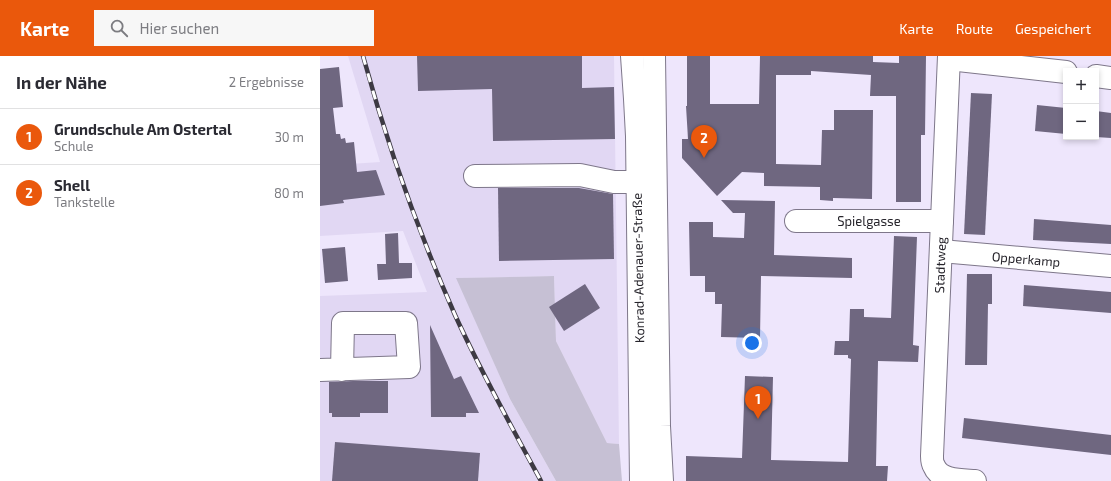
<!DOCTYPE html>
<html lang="de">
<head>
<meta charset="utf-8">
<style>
	:root { --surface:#fff; --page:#f7f7f7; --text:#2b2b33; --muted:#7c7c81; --line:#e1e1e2; --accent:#ea580c }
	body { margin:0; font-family:"Exo 2",sans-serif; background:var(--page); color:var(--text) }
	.controls { position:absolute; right:12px; top:12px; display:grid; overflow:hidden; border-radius:0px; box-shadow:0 2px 6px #0003 }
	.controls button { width:36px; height:36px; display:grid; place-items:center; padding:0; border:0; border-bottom:1px solid var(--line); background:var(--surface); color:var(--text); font:20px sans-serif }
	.you { position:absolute; left:432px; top:287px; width:14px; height:14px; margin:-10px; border:3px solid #fff; border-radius:50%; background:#1a73e8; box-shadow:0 0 0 6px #1a73e833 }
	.badge { display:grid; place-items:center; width:26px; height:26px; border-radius:50%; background:var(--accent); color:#fff; font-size:13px; font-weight:700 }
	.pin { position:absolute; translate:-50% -33px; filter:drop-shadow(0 1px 2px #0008) }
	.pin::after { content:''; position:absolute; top:21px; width:14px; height:12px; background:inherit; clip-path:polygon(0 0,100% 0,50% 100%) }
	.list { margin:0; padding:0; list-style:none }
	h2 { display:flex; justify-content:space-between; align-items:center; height:52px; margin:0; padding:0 16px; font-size:17px }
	h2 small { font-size:13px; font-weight:400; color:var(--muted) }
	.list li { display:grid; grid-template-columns:26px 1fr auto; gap:12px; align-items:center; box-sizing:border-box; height:56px; padding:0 16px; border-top:1px solid var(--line) }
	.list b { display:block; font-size:15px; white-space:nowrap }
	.list p { margin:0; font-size:13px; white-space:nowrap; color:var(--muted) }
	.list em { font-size:13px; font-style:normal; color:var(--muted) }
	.icon { flex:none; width:22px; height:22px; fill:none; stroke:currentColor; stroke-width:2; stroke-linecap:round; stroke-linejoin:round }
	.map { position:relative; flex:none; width:791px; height:425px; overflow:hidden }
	header { display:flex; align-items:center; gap:24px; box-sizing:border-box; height:56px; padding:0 20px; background:var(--accent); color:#fff }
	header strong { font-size:19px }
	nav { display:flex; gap:22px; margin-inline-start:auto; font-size:14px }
	.search { width:280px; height:36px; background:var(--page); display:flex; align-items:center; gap:10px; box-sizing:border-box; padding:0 14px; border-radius:0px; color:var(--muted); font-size:15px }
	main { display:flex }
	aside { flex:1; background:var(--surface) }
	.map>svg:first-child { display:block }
	.built { fill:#e1d7f3 }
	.green { fill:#c6c0d4 }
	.building { fill:#6f6780 }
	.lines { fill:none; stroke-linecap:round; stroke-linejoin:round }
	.minor-casing { stroke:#7e778a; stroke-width:24 }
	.minor { stroke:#fff; stroke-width:22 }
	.rail-casing { stroke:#3d3a43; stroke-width:4.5 }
	.rail { stroke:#fff; stroke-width:3; stroke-dasharray:9; stroke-linecap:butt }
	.labels { text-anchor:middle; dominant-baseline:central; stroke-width:4; stroke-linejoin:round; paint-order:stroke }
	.street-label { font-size:13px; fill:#26242b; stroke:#fff }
</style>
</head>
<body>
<header>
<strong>Karte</strong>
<div class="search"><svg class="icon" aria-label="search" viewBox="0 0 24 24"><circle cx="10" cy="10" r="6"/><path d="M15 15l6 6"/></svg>Hier suchen</div>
<nav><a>Karte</a><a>Route</a><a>Gespeichert</a></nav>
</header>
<main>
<aside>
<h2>In der Nähe<small>2 Ergebnisse</small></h2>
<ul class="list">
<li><span class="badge">1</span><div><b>Grundschule Am Ostertal</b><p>Schule</p></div><em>30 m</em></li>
<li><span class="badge">2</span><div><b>Shell</b><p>Tankstelle</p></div><em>80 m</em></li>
</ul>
</aside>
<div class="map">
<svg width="791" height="425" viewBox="0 0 791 425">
	<rect width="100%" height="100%" fill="#eee6fc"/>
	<polygon class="built" points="28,0 294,0 299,388 287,387 236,285 234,220 137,222 190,343 236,425 0,425 0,240 107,236 83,175 0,180 0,110 60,106"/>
	<polygon class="green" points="234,220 236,285 287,387 299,388 302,425 236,425 190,343 136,222"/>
	<g class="building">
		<polygon points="97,0 262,0 262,32 294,31 295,83 173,85 172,33 98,35"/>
		<polygon points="367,0 390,0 390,48 439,48 440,0 553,0 553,6 579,7 579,0 606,0 605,79 601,79 601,146 576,146 576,40 550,40 551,19 491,15 491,19 456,19 456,108 501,109 502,74 514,74 514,54 553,54 552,143 513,142 513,145 500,144 500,131 444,130 444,117 422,116 397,140 362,102 362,83 368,83 366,50 367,50"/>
		<polygon points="19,11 23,51 13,52 16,78 20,78 21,83 25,82 26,87 34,86 37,116 56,114 65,139 23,144 24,147 0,150 0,13"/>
		<polygon points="651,37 672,38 665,179 644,178"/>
		<polygon points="717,49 746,52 746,78 715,75"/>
		<polygon points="776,55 791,57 791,82 776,81"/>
		<polygon points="178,132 259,132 293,138 294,203 179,205"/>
		<polygon points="401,144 455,145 454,199 532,202 532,222 441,220 440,282 401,281 402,248 395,248 395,236 385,236 385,220 370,220 369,166 393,166 393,181 424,182 425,157 413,157"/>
		<polygon points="714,163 791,169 791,188 713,184"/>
		<polygon points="78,177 79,207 92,207 92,222 58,224 57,208 66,208 65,178"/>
		<polygon points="574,180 597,181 593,289 599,290 598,306 558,305 556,410 568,410 567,425 366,425 366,400 422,402 425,320 453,321 451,404 528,406 531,303 528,302 528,299 514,299 515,285 529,285 530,253 544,253 544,261 571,262"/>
		<polygon points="25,191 28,225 5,227 2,193"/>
		<polygon points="647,218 672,218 672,248 668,248 667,309 645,309"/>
		<polygon points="265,228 280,252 244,275 229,251"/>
		<polygon points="704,229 791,236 791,257 703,250"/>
		<polygon points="110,269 134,323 141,320 159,357 146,357 146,361 111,361"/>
		<polygon points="33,325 68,325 68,357 40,357 40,361 12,361 12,357 9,357 9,326"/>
		<polygon points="644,362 791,379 791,399 642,382"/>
		<polygon points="15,386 160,397 158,425 12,425"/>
	</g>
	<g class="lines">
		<defs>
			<g id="minor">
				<polyline points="312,0 315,43 317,80 321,425"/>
				<polyline points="334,0 339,370 342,425"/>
				<path d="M629 0 612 400C612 403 612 407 614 410 620 425 641 424 655 425"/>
				<polyline points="629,3 746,16"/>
				<polyline points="776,20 791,22"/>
				<polyline points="155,120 260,119 294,126 317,126"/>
				<polyline points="476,165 622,165"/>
				<polyline points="621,195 791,210"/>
				<polyline points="0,314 89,311 86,267 23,267 22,314"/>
			</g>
		</defs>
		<use href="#minor" class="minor-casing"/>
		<use href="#minor" class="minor"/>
		<defs>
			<path id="rail" d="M43 0C67 88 98 175 135 259 161 316 191 370 221 425"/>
		</defs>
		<use href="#rail" class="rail-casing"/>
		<use href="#rail" class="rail"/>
	</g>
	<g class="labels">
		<g class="street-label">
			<text x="549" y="165">Spielgasse</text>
			<text transform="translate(706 203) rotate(5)">Opperkamp</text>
			<text transform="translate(620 209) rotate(-88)">Stadtweg</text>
			<text transform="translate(318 212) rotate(-91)">Konrad-Adenauer-Straße</text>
		</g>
	</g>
</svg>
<div class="controls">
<button>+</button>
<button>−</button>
</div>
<div class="you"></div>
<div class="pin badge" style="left:438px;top:363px">1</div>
<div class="pin badge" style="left:384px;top:102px">2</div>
</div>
</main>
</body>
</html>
